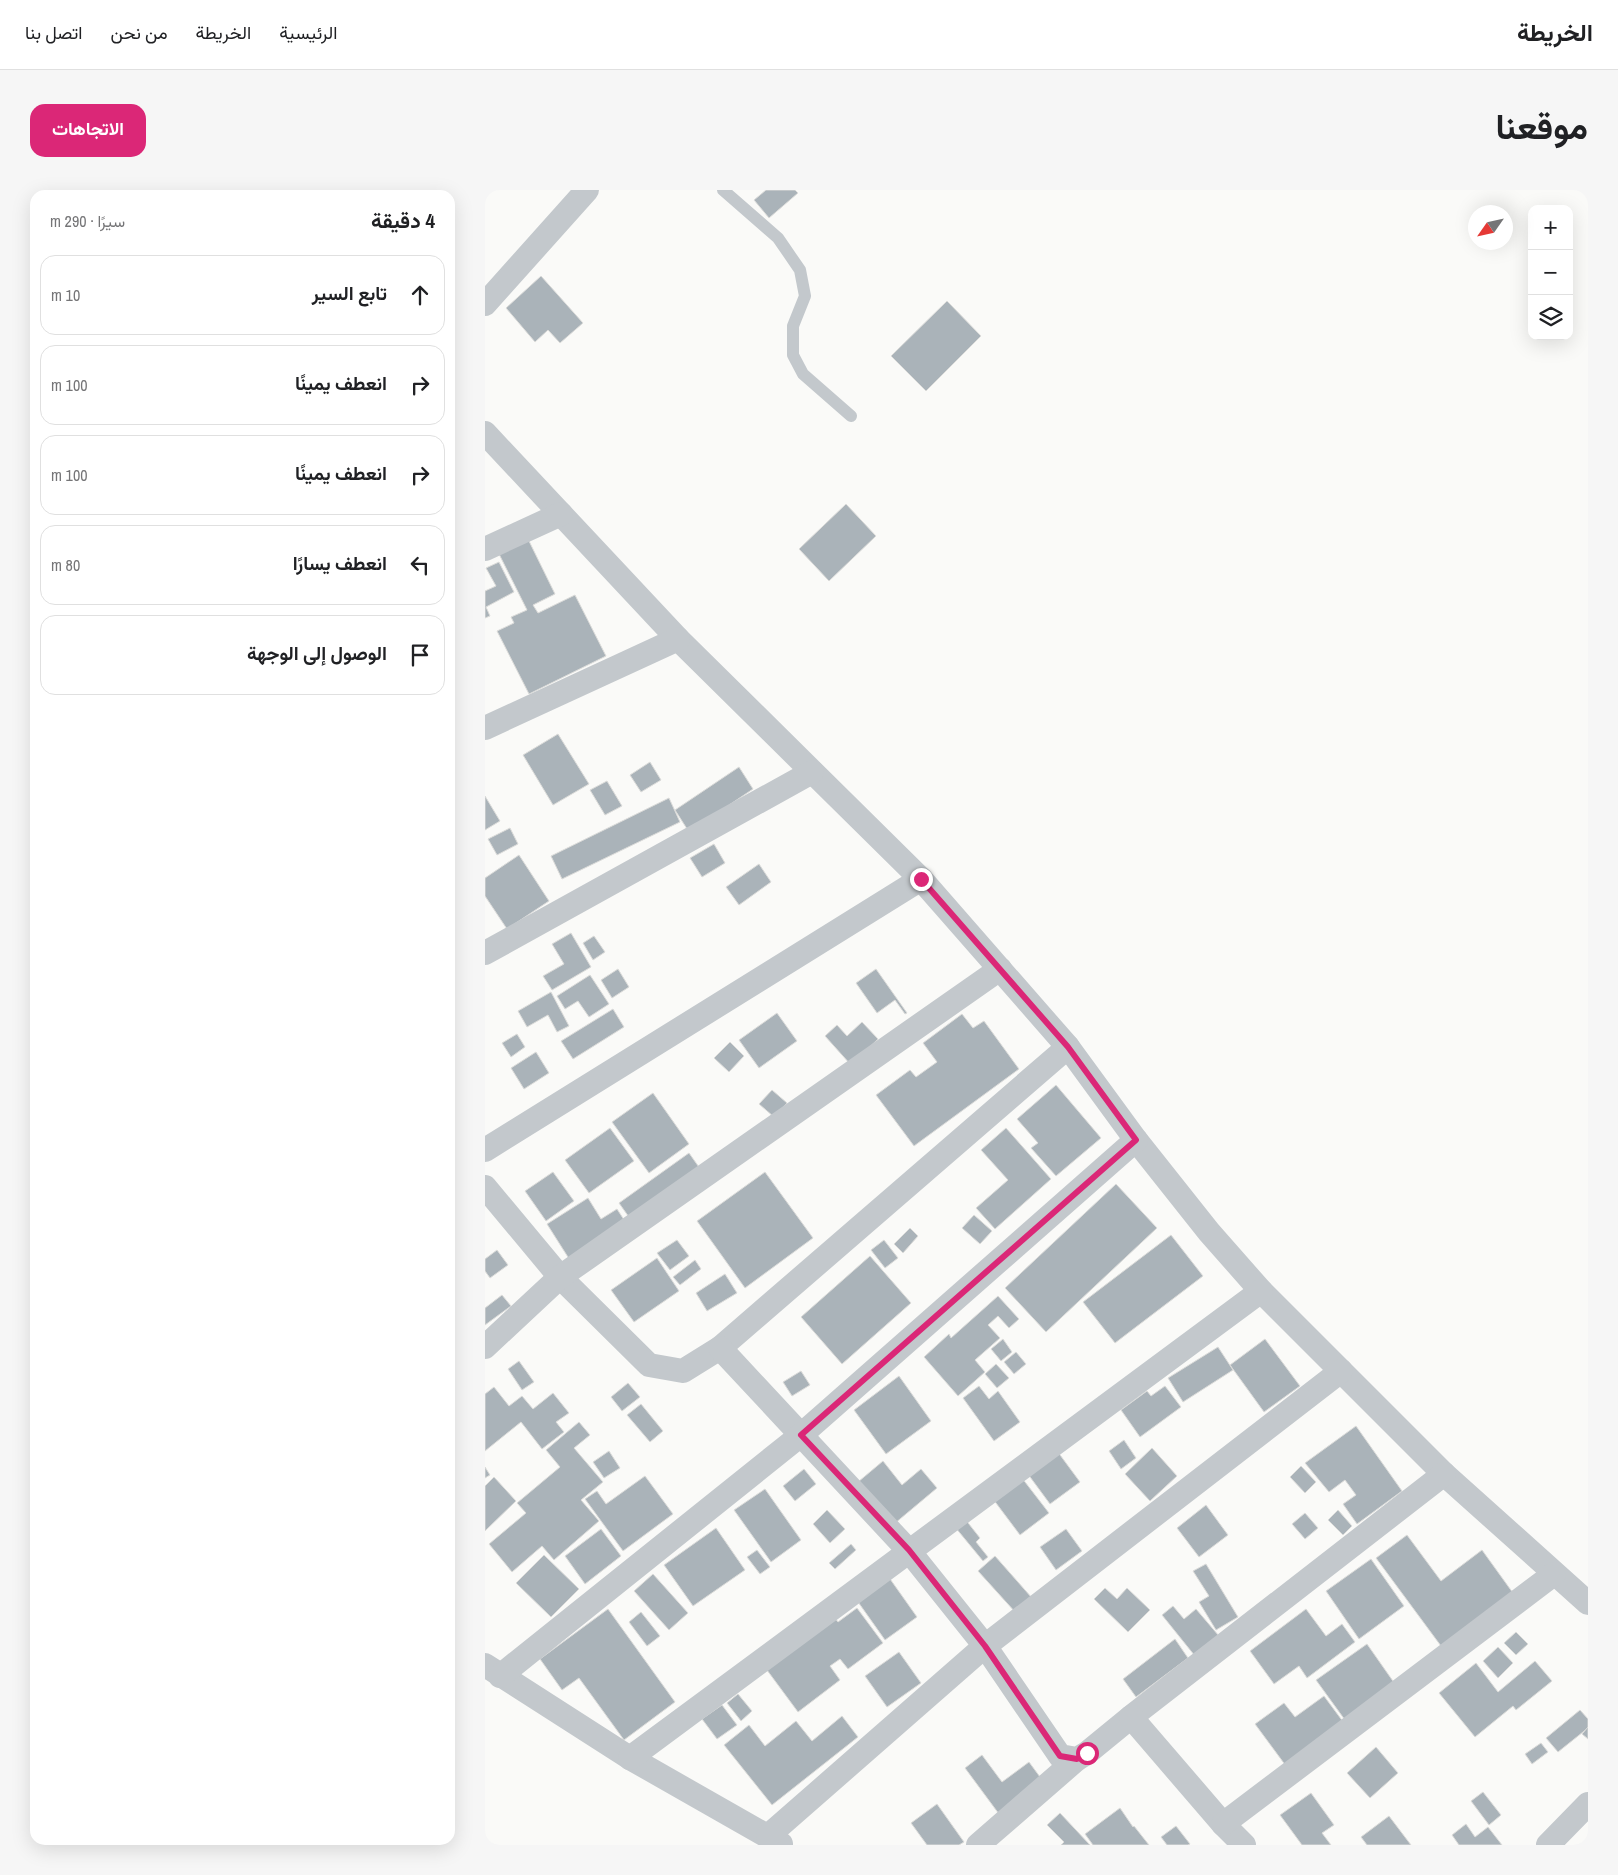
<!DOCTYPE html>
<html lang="ar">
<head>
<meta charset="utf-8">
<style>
	:root { --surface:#fff; --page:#f6f6f6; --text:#202124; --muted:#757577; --line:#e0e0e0; --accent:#db2777 }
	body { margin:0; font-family:"Archivo Narrow",Vazirmatn,sans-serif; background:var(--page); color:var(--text); direction:rtl }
	.controls { position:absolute; right:15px; top:15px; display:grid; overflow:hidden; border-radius:10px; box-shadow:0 5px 20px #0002 }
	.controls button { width:45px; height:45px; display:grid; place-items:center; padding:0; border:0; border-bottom:1px solid var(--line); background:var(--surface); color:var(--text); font:25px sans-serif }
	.compass { position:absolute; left:983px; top:15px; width:45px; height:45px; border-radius:50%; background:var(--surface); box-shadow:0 5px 20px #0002; rotate:236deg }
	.stop { position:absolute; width:15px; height:15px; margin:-11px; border:4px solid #db2777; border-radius:50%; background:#fff }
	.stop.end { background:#db2777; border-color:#fff; box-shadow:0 1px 5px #0008 }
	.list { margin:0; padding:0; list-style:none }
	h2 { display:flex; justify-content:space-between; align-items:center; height:65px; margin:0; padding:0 20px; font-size:21px }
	h2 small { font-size:16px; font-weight:400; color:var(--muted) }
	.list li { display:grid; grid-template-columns:32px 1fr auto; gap:15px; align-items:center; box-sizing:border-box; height:80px; margin:0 10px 10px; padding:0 10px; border:1px solid var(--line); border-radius:15px }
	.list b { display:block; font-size:19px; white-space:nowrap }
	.list em { font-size:16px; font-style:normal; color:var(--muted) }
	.icon { flex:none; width:28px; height:28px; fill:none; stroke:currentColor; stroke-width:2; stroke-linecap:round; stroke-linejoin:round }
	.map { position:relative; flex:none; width:1103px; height:1655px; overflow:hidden; direction:ltr; border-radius:15px }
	header { display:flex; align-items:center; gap:30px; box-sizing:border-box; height:70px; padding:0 25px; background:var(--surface); border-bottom:1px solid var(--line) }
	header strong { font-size:24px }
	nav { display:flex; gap:28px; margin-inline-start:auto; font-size:18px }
	.intro { display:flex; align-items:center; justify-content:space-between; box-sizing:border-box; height:120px; padding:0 30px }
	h1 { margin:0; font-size:35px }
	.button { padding:12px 22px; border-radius:15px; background:var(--accent); color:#fff; font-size:18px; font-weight:700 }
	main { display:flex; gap:30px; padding:0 30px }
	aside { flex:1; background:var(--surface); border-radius:15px; box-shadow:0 5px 20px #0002 }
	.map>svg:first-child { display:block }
	.building { fill:#aab3b9; stroke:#dcdcda }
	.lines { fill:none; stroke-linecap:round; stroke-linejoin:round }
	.lane { stroke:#c3c8cc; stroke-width:12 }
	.street { stroke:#c3c8cc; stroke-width:24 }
	.route { stroke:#db2777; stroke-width:6 }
</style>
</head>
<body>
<header>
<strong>الخريطة</strong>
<nav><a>الرئيسية</a><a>الخريطة</a><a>من نحن</a><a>اتصل بنا</a></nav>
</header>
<div class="intro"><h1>موقعنا</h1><a class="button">الاتجاهات</a></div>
<main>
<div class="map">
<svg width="1103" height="1655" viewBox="0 0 1103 1655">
	<rect width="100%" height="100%" fill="#fafaf8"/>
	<g class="building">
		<polygon points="281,0 310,0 313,3 284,28 269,10"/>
		<polygon points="56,86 98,133 75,153 63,140 50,152 21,118"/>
		<polygon points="462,111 496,146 441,201 406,166"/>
		<polygon points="361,314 391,346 344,391 314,359"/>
		<polygon points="42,347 70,404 48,415 53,423 90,405 121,466 44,504 12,441 29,433 26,427 42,420 13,362"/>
		<polygon points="14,372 29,402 1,417 5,426 0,428 0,401 11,396 1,378"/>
		<polygon points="73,544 104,594 68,615 38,565"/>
		<polygon points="165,572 176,590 156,602 145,585"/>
		<polygon points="254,577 268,599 204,642 190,620"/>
		<polygon points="122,591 137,616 120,625 105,600"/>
		<polygon points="0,606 15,631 0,640"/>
		<polygon points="184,608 195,632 77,689 66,666"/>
		<polygon points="25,638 33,654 12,665 3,649"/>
		<polygon points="229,654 240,673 217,687 205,668"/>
		<polygon points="34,665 64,711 22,739 0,706 0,688"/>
		<polygon points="274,674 286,692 254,715 241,697"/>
		<polygon points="86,743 106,777 67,800 58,786 79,774 67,754"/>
		<polygon points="109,746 120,762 108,770 98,753"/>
		<polygon points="133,779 144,797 127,808 116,790"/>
		<polygon points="391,779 422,823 420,824 410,810 392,823 371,793"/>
		<polygon points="105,785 124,814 104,827 93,811 80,819 72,806"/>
		<polygon points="66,802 84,836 72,842 63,825 42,837 33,821"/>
		<polygon points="128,819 139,837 88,869 76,851"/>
		<polygon points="292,823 312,851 274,878 254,850"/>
		<polygon points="477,824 488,838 499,831 534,879 429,956 391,905 425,880 431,887 452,872 438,853"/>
		<polygon points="377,832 393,849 366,875 340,846 352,835 362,846"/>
		<polygon points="32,844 40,857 26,867 17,853"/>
		<polygon points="245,852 259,866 244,882 229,868"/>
		<polygon points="51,862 64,883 39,899 26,878"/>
		<polygon points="571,895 616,948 571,986 546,958 553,953 532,929"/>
		<polygon points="287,900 302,913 289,927 274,914"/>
		<polygon points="168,903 204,954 164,983 127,932"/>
		<polygon points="125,938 149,971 104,1003 80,970"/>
		<polygon points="521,938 566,989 510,1039 491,1018 523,990 496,960"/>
		<polygon points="204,963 216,980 146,1030 134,1013"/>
		<polygon points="68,982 89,1011 61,1031 40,1001"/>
		<polygon points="280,982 328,1048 260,1098 212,1031"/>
		<polygon points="631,994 672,1038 561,1142 520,1098"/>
		<polygon points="103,1008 116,1029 132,1019 145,1039 88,1075 62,1034"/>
		<polygon points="489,1025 507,1041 495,1054 477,1038"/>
		<polygon points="425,1038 433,1046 418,1063 409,1054"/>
		<polygon points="686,1045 718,1086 630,1153 598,1112"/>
		<polygon points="192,1050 204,1066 185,1080 172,1063"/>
		<polygon points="399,1050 413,1068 400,1078 386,1060"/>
		<polygon points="12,1060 23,1075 5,1088 0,1081 0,1069"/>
		<polygon points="385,1066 426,1113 357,1174 316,1127"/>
		<polygon points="172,1068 194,1101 149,1132 126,1100"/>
		<polygon points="210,1070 216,1079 195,1095 188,1087"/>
		<polygon points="240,1084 252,1103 222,1121 211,1103"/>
		<polygon points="17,1105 26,1116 0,1135 0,1118"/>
		<polygon points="513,1106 534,1129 524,1138 513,1126 503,1135 515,1148 490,1170 500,1182 473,1206 439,1167 464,1144 466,1148"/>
		<polygon points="518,1149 527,1162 516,1171 506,1159"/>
		<polygon points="780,1149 815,1196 779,1222 745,1175"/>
		<polygon points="733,1157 748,1180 698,1212 683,1188"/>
		<polygon points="531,1162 541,1174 529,1184 519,1172"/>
		<polygon points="34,1171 49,1192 37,1200 23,1179"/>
		<polygon points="511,1174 524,1188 512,1198 500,1184"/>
		<polygon points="316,1181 325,1195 307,1206 298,1192"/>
		<polygon points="414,1186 446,1231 401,1264 369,1220"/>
		<polygon points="143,1193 155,1207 137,1221 126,1207"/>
		<polygon points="494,1196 504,1209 513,1201 535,1232 509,1251 478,1208"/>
		<polygon points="680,1196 696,1217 655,1247 636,1220 662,1201 666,1206"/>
		<polygon points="9,1197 24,1216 37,1206 48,1219 68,1203 84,1223 71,1232 79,1242 57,1259 36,1232 0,1261 0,1204"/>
		<polygon points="156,1214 178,1241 165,1252 142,1225"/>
		<polygon points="94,1232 105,1245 89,1258 118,1292 96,1310 114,1331 69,1370 57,1356 27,1382 4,1354 41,1323 32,1313 75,1277 61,1260"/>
		<polygon points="871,1236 917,1301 872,1334 858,1314 871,1305 860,1290 844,1302 820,1273"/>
		<polygon points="564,1250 595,1292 565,1314 534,1272"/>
		<polygon points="639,1250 651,1268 636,1279 624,1261"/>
		<polygon points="667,1258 692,1286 665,1311 640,1284"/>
		<polygon points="124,1261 135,1278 119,1288 108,1272"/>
		<polygon points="398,1271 417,1295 436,1279 452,1298 409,1334 373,1292"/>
		<polygon points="816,1276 831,1292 820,1303 805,1287"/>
		<polygon points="0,1277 5,1285 0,1288"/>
		<polygon points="319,1279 331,1294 310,1311 298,1296"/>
		<polygon points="530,1279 564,1323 535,1345 502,1301"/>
		<polygon points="160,1286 188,1324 138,1361 100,1309 112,1301 121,1314"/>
		<polygon points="9,1287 31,1311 0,1341 0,1296"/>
		<polygon points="280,1299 316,1350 286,1372 249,1320"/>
		<polygon points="721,1315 743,1345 714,1367 692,1338"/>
		<polygon points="342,1320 360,1339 345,1353 328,1334"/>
		<polygon points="853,1320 867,1336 858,1345 843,1330"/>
		<polygon points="820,1323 833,1338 820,1349 807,1334"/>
		<polygon points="480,1329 495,1348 491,1352 503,1367 498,1371 470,1337"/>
		<polygon points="231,1338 260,1380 208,1416 179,1375"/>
		<polygon points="116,1339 136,1366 100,1394 80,1366"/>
		<polygon points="581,1339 597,1361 571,1380 555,1357"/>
		<polygon points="922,1345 956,1391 997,1360 1028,1403 956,1456 891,1368"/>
		<polygon points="366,1354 371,1360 350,1379 344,1373"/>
		<polygon points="272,1360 285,1377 275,1384 262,1367"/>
		<polygon points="59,1365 94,1399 66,1427 31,1393"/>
		<polygon points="510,1366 547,1408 531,1423 493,1381"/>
		<polygon points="886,1369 919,1416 874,1449 841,1401"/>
		<polygon points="721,1374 753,1427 731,1440 714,1412 724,1406 708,1381"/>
		<polygon points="398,1379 432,1427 400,1450 366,1402"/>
		<polygon points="168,1384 203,1423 184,1440 149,1401"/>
		<polygon points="620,1398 632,1409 642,1398 665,1420 643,1442 609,1409"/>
		<polygon points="688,1416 699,1429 711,1419 734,1446 710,1466 677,1425"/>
		<polygon points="372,1418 398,1453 363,1479 355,1469 345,1476 355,1490 313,1522 279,1476 347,1424 353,1432"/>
		<polygon points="123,1419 190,1512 139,1550 94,1488 77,1500 55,1469"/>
		<polygon points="821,1419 841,1446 857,1434 870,1452 822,1488 814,1476 789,1494 765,1461"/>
		<polygon points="156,1422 175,1446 162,1456 144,1432"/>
		<polygon points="1031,1442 1043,1454 1031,1465 1019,1453"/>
		<polygon points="690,1449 703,1468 651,1507 638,1489"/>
		<polygon points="882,1454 910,1494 860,1530 831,1490"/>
		<polygon points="1013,1457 1028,1473 1013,1488 998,1471"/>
		<polygon points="414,1462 436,1493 402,1517 380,1486"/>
		<polygon points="1050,1471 1067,1491 1031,1520 1028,1516 990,1547 954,1503 991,1473 1013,1502"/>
		<polygon points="253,1504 267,1521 256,1531 242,1513"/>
		<polygon points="839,1506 859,1533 801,1576 770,1534 799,1513 810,1527"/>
		<polygon points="237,1515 252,1535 232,1549 217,1529"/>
		<polygon points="1095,1520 1103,1529 1103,1538 1073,1562 1061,1548"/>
		<polygon points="357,1526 373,1547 287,1615 239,1555 264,1535 280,1556 311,1531 327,1551"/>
		<polygon points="1103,1537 1103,1549 1097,1544"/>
		<polygon points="1056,1553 1063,1562 1047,1574 1040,1564"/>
		<polygon points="891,1557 913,1583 885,1608 862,1583"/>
		<polygon points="497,1565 517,1592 544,1572 558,1591 514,1624 480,1578"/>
		<polygon points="998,1602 1016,1625 1004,1635 986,1611"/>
		<polygon points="826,1603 849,1635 837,1643 846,1655 817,1655 795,1625"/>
		<polygon points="452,1614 479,1652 474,1655 442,1655 426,1633"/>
		<polygon points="635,1618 648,1637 649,1636 664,1655 608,1655 600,1644"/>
		<polygon points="575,1623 605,1655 576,1655 579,1652 562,1635"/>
		<polygon points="904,1626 926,1655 882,1655 876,1647"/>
		<polygon points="981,1634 990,1647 1003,1637 1017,1655 974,1655 967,1645"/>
		<polygon points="691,1636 705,1654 703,1655 682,1655 676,1647"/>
	</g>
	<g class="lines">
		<polyline class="lane" points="238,0 293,48 315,80 320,106 308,136 308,165 318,184 366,226"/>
		<g class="street">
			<polyline points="0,114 102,0"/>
			<polyline points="0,243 193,449 436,689 583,857 651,950 724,1042 776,1101 959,1284 1103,1413"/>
			<polyline points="0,359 76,324"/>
			<polyline points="0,538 193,449"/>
			<polyline points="0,763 327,582"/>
			<polyline points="0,960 436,689"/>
			<polyline points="0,997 75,1087 164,1175 198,1181 235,1158 583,857"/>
			<polyline points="0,1157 75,1087 515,779"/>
			<polyline points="235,1158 424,1361 500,1456 575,1566 592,1569 602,1563 646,1527 959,1284"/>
			<polyline points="0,1475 145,1568 296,1654"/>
			<polyline points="15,1486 316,1245 651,950"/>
			<polyline points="646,1527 738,1634 759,1655"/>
			<polyline points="145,1568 776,1101"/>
			<polyline points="738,1634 1069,1384"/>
			<polyline points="283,1646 500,1456 856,1181"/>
			<polyline points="493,1655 592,1569"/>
			<polyline points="1063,1655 1103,1614"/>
		</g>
	</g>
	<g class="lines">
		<polyline class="route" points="436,689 583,857 651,950 316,1245 424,1360 500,1456 575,1566 592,1569 602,1563"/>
	</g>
</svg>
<div class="controls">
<button>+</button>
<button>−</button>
<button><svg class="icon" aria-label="layers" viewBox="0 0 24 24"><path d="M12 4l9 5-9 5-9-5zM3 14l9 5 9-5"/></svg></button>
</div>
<svg class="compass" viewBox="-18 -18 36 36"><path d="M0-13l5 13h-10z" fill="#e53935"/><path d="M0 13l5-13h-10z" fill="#757577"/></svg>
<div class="stop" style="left:602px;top:1563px"></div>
<div class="stop end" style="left:436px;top:689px"></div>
</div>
<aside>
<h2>4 دقيقة<small>سيرًا · 290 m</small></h2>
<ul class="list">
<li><svg class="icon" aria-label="ahead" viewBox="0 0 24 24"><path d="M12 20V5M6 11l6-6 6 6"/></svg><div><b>تابع السير</b></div><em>10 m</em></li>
<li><svg class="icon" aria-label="right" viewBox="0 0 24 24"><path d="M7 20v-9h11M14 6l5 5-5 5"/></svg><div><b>انعطف يمينًا</b></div><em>100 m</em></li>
<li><svg class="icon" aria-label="right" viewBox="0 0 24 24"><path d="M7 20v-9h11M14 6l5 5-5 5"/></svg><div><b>انعطف يمينًا</b></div><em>100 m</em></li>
<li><svg class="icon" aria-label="left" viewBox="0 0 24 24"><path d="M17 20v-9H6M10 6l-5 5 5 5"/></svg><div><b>انعطف يسارًا</b></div><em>80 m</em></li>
<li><svg class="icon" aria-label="arrive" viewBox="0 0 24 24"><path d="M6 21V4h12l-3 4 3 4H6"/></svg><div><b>الوصول إلى الوجهة</b></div></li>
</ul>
</aside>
</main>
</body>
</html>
